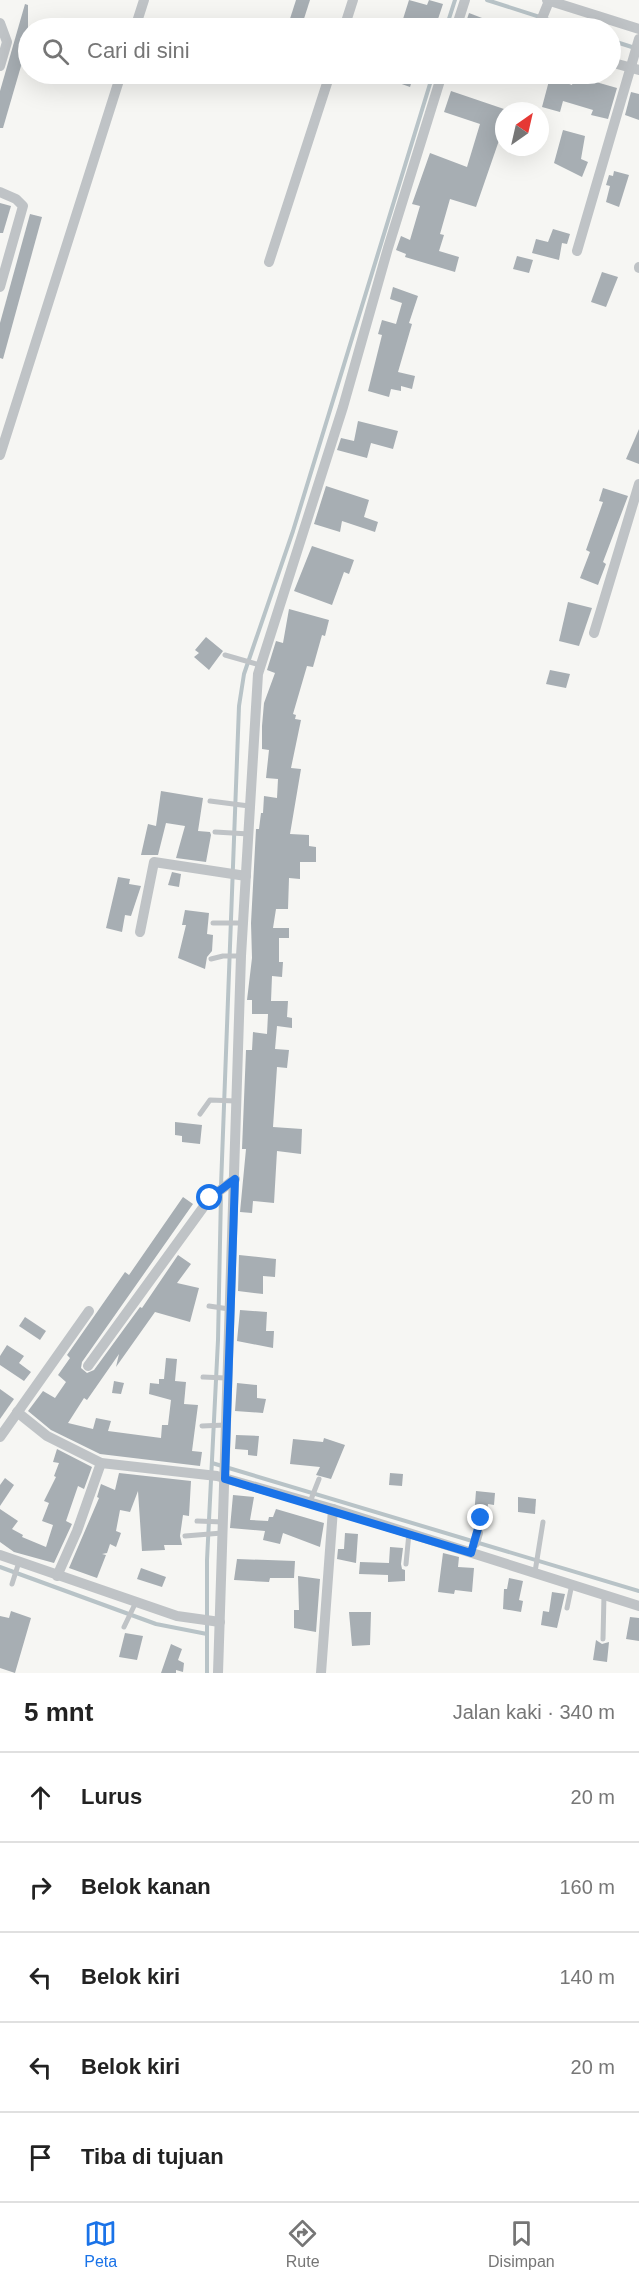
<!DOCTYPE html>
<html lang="id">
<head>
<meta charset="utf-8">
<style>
	:root { --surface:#fff; --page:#f6f6f6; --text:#222; --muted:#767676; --line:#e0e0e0; --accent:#1a73e8 }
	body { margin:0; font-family:Arial,sans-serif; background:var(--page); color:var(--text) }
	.compass { position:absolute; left:495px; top:102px; width:54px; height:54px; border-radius:50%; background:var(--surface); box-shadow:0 6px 24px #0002; rotate:34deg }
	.stop { position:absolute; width:18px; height:18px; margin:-14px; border:4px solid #1a73e8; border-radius:50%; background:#fff }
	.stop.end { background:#1a73e8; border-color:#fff; box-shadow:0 2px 6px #0008 }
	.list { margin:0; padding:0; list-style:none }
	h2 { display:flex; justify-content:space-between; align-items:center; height:78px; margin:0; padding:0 24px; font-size:26px }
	h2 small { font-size:20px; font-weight:400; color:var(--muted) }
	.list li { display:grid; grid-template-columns:39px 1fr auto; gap:18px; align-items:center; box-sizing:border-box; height:90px; padding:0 24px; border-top:2px solid var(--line) }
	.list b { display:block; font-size:22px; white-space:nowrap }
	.list em { font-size:20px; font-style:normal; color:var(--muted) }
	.icon { flex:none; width:33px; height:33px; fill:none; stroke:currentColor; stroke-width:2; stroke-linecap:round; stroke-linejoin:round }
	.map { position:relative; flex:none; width:639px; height:1673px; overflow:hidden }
	.search { position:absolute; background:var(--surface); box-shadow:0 6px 24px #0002; left:18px; right:18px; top:18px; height:66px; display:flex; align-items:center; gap:15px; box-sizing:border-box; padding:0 21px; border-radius:33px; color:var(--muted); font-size:22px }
	.sheet { height:528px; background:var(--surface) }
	nav { display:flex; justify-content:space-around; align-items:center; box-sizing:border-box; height:84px; border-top:2px solid var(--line); background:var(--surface); font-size:16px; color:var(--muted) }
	nav a { display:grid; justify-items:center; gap:3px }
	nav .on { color:var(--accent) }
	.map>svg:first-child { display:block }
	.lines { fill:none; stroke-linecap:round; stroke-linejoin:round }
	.stream { stroke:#b8c3c7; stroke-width:4 }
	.building { fill:#a7aeb3 }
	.service { stroke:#bfc3c6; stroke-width:5 }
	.minor { stroke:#bfc3c6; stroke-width:10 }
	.route { stroke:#1a73e8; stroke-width:8 }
</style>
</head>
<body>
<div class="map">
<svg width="639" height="1673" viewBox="0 0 639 1673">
	<rect width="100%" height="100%" fill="#f6f6f3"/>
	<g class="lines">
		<g class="stream">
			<polyline points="487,0 574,28"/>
			<polyline points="446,28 455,0"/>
			<polyline points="610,40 635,48"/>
			<polyline points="221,1186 239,706 244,674 293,531 433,74"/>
			<polyline points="212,1463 639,1591"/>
			<polyline points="0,1567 156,1624 207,1634"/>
			<polyline points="207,1673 207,1560 218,1340 221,1194"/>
		</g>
	</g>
	<g class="building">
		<polygon points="296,0 310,0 301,28 288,25"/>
		<polygon points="409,0 427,5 429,0 443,4 435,28 403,19"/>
		<polygon points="25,4 28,5 28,42 3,128 0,128 0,91"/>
		<polygon points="469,13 508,28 464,28"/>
		<polygon points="374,74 414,74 410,87"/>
		<polygon points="575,74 598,74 596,82 617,88 608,119 591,115 593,110 563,101 560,112 542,107 550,77 572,85"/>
		<polygon points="451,91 504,109 504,126 476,207 450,199 440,234 444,235 439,251 459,257 455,272 405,257 406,254 396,250 401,236 410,240 420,206 412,204 430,153 467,167 480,124 444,112"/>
		<polygon points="631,92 639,94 639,120 625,115"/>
		<polygon points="563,130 585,136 581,159 588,162 582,177 554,163"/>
		<polygon points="614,171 629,175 619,207 606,202 610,186 606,185 609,175 613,176"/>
		<polygon points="0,203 11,206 3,233 0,233"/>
		<polygon points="30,214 42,217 3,359 0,358 0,323"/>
		<polygon points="553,229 570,234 567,244 562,243 559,260 532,253 536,239 548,242"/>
		<polygon points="517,256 533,260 529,273 513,269"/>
		<polygon points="602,272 618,277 606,307 591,302"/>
		<polygon points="393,287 418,296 409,323 412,324 398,372 415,376 412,389 401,386 401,391 391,389 389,397 368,391 382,335 378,334 382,320 396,324 402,303 390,299"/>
		<polygon points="358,421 398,431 393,449 371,443 367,458 337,450 341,438 354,441"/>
		<polygon points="639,429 639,464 626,459"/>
		<polygon points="326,486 369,500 364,517 378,522 375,532 342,521 340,532 314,524"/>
		<polygon points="603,488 628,496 603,562 606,564 598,585 580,578 590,552 586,550 603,502 599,501"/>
		<polygon points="312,546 354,560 349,574 344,572 332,605 294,591"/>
		<polygon points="568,602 592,608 579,646 559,641"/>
		<polygon points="289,609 329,620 325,636 322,635 313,667 307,666 293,714 296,715 295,719 301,720 291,768 301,769 290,834 309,835 309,846 316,847 316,862 300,862 300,879 289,878 288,909 276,909 273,928 289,928 289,938 279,938 279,962 283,962 282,977 272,976 271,1001 288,1001 287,1017 292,1018 292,1028 277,1026 275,1049 289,1050 287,1068 277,1067 273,1127 302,1129 301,1154 277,1151 274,1203 253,1201 252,1213 240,1212 246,1149 242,1149 246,1050 252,1050 253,1032 267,1034 268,1014 252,1014 252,1000 247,1000 252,958 251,923 256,829 259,829 261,813 263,813 264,796 277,798 278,779 266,778 269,750 262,749 262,726 264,703 275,673 267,670 276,641 283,643"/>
		<polygon points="206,637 223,651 209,670 194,657 199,653 195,650"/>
		<polygon points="550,670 570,674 566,688 546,684"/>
		<polygon points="161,791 203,798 198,831 210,832 211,835 206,862 176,858 185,826 166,823 158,855 141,855 148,824 156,826"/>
		<polygon points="172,872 181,874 179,887 168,885"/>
		<polygon points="118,877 130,879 129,884 141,886 131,916 125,915 122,932 106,928"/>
		<polygon points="185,910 209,913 207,934 213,935 212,951 207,957 205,969 178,958 186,925 182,925"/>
		<polygon points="175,1122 202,1125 200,1144 182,1142 182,1136 175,1135"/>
		<polygon points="183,1197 193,1204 82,1362 81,1368 87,1373 94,1370 140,1307 142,1308 178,1255 191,1264 177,1283 199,1288 190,1322 155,1312 116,1367 119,1354 87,1400 84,1398 68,1423 93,1429 96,1418 111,1421 108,1431 161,1438 162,1425 168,1425 171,1400 149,1394 150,1383 159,1384 159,1379 164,1379 166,1358 177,1359 175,1381 186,1382 184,1404 198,1405 192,1451 202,1452 200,1466 100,1454 51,1430 28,1411 43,1391 55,1398 66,1382 58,1375 70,1358 67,1355 125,1272 129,1275"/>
		<polygon points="239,1255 276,1259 275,1277 263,1276 263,1294 238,1291"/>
		<polygon points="240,1310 267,1312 266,1331 274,1331 273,1348 237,1341"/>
		<polygon points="25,1317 46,1331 40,1340 19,1326"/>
		<polygon points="7,1345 24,1356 19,1363 31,1372 24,1381 0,1365 0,1356"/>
		<polygon points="114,1381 124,1383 121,1394 112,1393"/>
		<polygon points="237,1383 257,1385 257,1398 266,1399 263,1413 235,1411"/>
		<polygon points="0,1389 14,1399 0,1419"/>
		<polygon points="236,1435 259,1436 257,1456 248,1455 248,1450 235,1449"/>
		<polygon points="324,1438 345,1445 331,1479 316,1475 320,1467 290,1464 293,1439 323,1442"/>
		<polygon points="57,1449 92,1467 84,1489 78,1486 66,1521 72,1524 54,1563 14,1552 0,1542 0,1509 18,1521 12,1529 23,1535 22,1537 46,1547 53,1525 42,1521 49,1503 44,1501 56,1477 54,1476 59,1463 53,1462"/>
		<polygon points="119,1473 191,1481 189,1516 183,1515 180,1536 182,1545 164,1545 165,1550 142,1551 138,1491 130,1512 120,1510 116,1531 121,1533 116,1547 110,1544 107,1553 102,1554 106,1555 97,1578 69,1568 99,1498 97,1497 101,1484 115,1490"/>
		<polygon points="390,1473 403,1474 402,1486 389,1485"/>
		<polygon points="5,1478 14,1485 0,1506 0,1485"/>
		<polygon points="476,1491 495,1493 494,1505 488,1504 487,1518 481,1513 474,1516"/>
		<polygon points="233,1495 254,1497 250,1520 268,1521 269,1517 273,1517 276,1509 324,1523 320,1547 283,1533 280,1544 263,1540 265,1531 230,1528"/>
		<polygon points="518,1497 536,1499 535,1514 518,1512"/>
		<polygon points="345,1533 358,1534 356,1563 337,1559 338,1549 344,1549"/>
		<polygon points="390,1547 403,1548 401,1564 402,1569 405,1570 405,1581 388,1582 388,1575 359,1574 360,1562 389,1563"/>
		<polygon points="443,1553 459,1557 458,1567 474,1568 472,1592 455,1590 454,1594 438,1592"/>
		<polygon points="237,1559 295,1561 294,1578 270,1578 269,1582 234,1580"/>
		<polygon points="141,1568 166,1577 162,1587 137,1579"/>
		<polygon points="298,1576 320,1579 316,1632 294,1628 294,1610 299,1610"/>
		<polygon points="509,1578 523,1581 519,1600 523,1601 521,1612 503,1609 504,1589 507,1589"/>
		<polygon points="552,1592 565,1594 557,1628 541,1625 543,1611 549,1612"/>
		<polygon points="11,1611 31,1618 15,1673 0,1668 0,1616 9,1618"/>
		<polygon points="349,1612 371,1612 370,1645 352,1646"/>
		<polygon points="630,1617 639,1618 639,1641 626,1639"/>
		<polygon points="125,1633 143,1636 137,1660 119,1657"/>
		<polygon points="596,1640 602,1644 609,1642 607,1662 593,1660"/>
		<polygon points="171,1644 182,1649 178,1660 184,1663 183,1672 176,1670 176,1673 161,1673"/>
	</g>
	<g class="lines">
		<g class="service">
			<polyline points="225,655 260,665"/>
			<polyline points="210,801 249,806"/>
			<polyline points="215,832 249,834"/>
			<polyline points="213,923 244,923"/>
			<polyline points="211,959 223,956 241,956"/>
			<polyline points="200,1114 210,1100 236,1101"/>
			<polyline points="209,1306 229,1309"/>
			<polyline points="203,1377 226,1378"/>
			<polyline points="202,1426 225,1425"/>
			<polyline points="310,1502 319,1479"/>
			<polyline points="197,1521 223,1522"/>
			<polyline points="478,1533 481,1518"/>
			<polyline points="185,1536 222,1533"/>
			<polyline points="406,1564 409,1533"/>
			<polyline points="535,1572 543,1522"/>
			<polyline points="12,1584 19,1562"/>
			<polyline points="567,1608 572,1584"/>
			<polyline points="124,1627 136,1602"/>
			<polyline points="603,1639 604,1595"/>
		</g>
		<g class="minor">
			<polyline points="547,0 639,29"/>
			<polyline points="0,23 7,42 0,66"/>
			<polyline points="135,28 144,0"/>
			<polyline points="344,28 353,0"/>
			<polyline points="456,28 465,0"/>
			<polyline points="538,28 549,1"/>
			<polyline points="610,62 639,70"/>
			<polyline points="0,192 16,199 23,206 0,287"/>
			<polyline points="577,251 639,39"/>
			<polyline points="269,262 330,74"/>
			<polyline points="639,268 639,267"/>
			<polyline points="0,455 121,74"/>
			<polyline points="594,633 639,484"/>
			<polyline points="140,932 154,862 246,876"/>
			<polyline points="88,1366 210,1198 235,1179"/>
			<polyline points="17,1412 47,1436 101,1463 217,1476 333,1509 639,1606"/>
			<polyline points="0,1437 89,1311"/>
			<polyline points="475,1543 478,1533"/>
			<polyline points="0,1555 177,1616 220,1622"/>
			<polyline points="57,1576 77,1531 101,1463"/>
			<polyline points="218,1673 241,956 258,674 343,407 388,248 442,74"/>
			<polyline points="321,1673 333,1509"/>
		</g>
	</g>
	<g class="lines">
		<polyline class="route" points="210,1198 235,1179 225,1479 471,1553 481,1518"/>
	</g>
</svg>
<svg class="compass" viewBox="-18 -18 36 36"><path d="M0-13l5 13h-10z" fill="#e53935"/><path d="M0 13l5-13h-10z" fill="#767676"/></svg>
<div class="stop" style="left:210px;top:1198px"></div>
<div class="stop end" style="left:481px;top:1518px"></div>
<div class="search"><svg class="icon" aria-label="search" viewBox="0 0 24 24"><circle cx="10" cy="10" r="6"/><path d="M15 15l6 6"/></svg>Cari di sini</div>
</div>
<section class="sheet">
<h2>5 mnt<small>Jalan kaki · 340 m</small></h2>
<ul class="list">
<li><svg class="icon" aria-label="ahead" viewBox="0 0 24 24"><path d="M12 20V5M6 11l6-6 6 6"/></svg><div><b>Lurus</b></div><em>20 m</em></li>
<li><svg class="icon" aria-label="right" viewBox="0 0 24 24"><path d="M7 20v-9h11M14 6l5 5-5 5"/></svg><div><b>Belok kanan</b></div><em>160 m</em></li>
<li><svg class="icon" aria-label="left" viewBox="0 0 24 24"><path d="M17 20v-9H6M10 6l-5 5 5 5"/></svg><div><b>Belok kiri</b></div><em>140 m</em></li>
<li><svg class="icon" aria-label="left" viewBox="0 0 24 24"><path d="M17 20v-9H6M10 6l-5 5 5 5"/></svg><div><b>Belok kiri</b></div><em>20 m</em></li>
<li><svg class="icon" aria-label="arrive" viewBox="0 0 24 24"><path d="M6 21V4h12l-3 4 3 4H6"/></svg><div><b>Tiba di tujuan</b></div></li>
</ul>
</section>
<nav>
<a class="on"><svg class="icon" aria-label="map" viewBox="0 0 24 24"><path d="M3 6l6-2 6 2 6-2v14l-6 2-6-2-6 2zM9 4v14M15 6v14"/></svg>Peta</a>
<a><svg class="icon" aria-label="directions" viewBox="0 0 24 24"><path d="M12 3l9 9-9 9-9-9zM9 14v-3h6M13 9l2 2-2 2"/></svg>Rute</a>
<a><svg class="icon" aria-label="saved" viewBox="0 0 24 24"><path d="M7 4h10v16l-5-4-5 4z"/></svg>Disimpan</a>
</nav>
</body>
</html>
